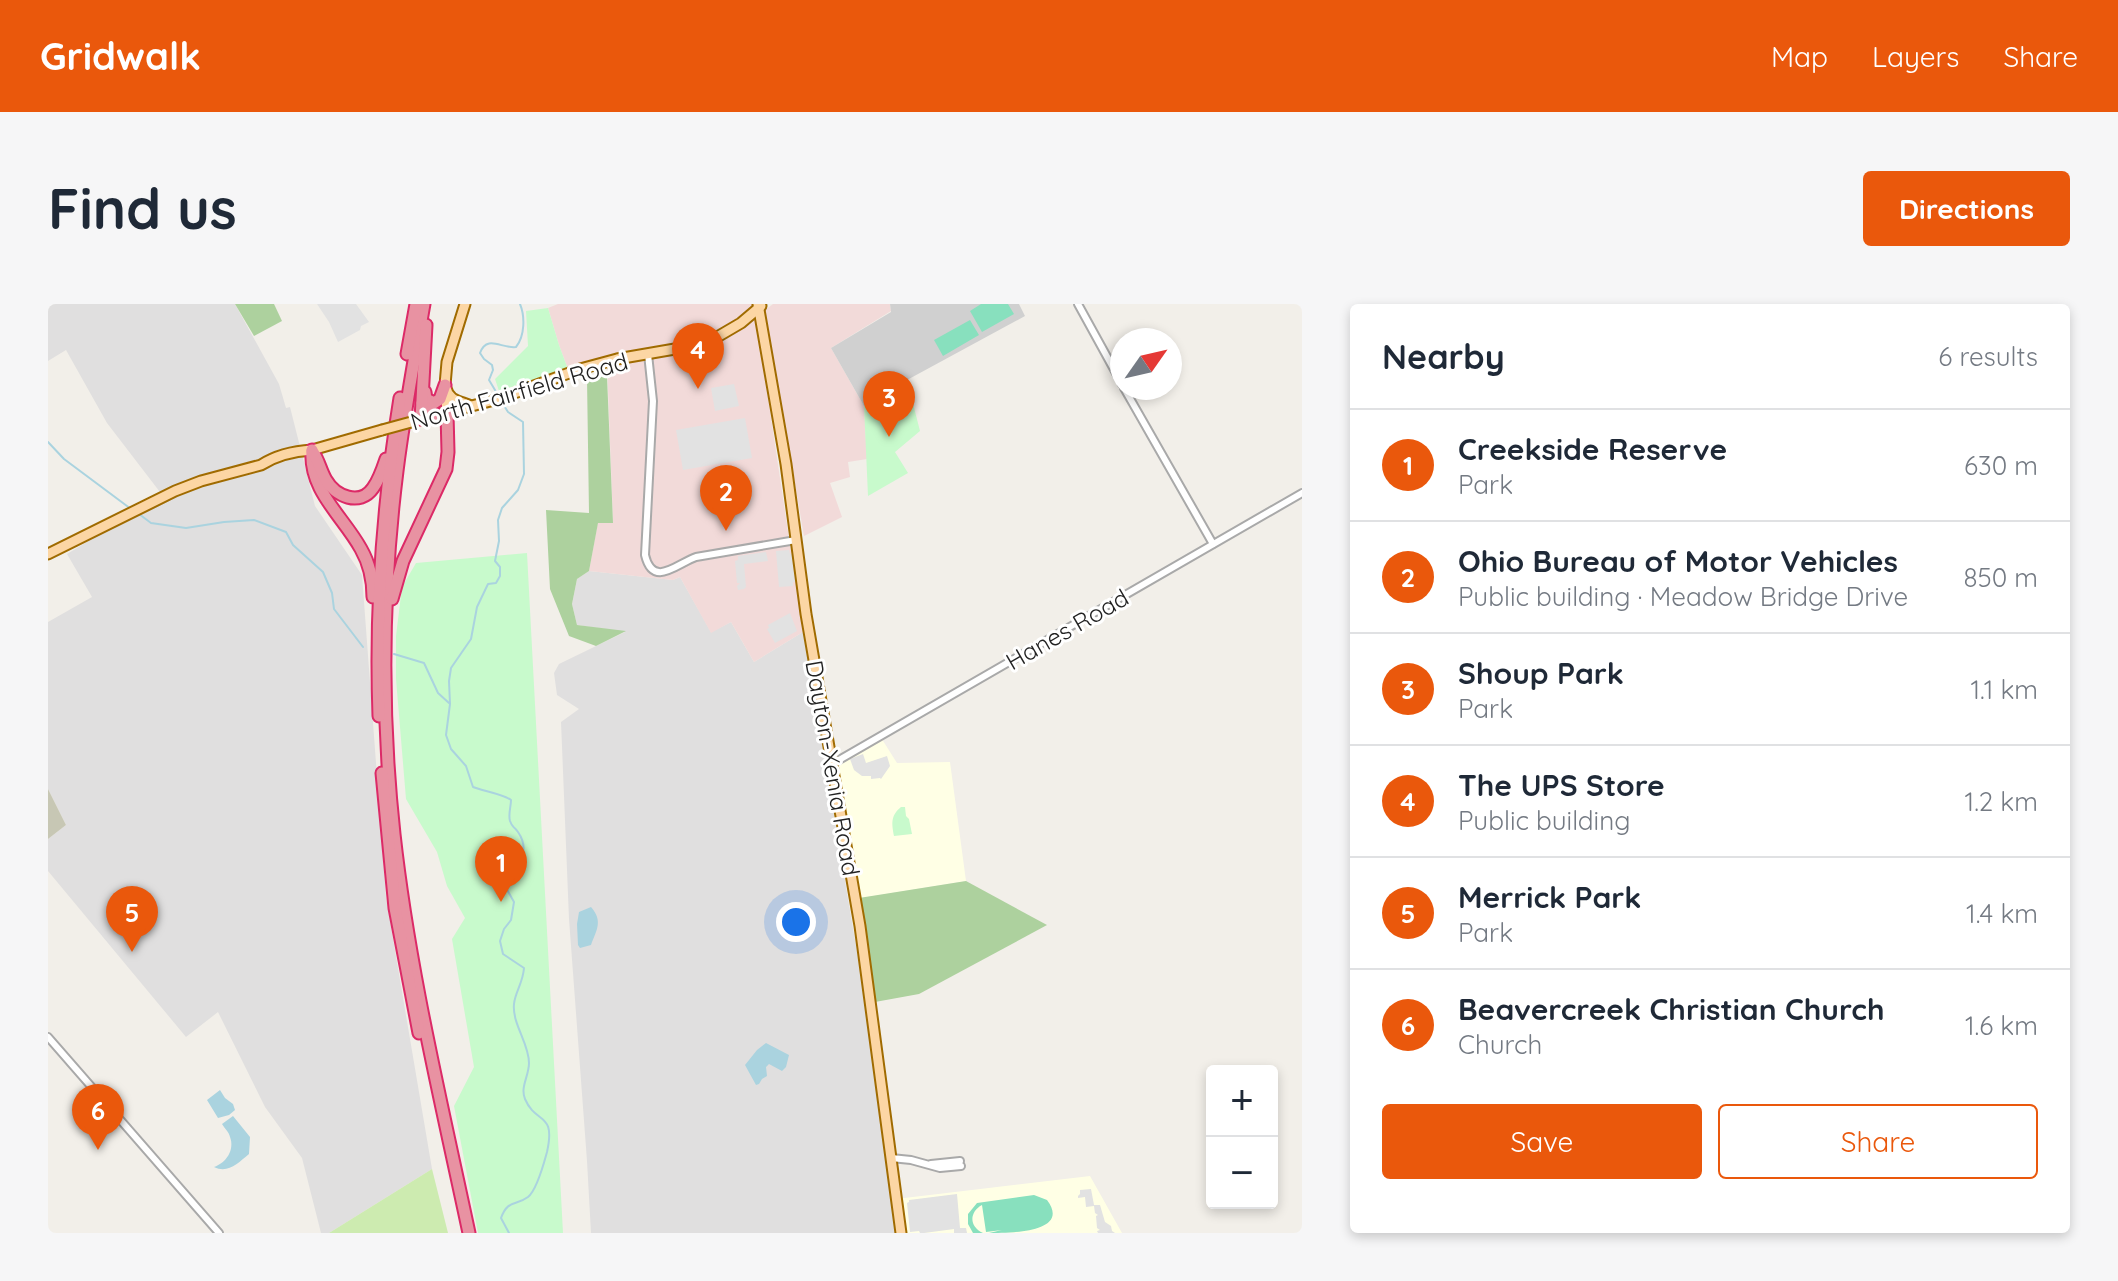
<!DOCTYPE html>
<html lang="en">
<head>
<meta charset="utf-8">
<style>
	:root { --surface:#fff; --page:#f6f6f7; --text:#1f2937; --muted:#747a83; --line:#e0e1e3; --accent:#ea580c }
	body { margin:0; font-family:Quicksand,sans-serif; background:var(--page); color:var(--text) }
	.controls { position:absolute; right:24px; bottom:24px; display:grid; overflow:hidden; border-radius:8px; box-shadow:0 4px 12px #0003 }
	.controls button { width:72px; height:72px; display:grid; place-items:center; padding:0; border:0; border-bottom:2px solid var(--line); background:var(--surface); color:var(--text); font:40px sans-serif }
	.compass { position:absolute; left:1062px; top:24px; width:72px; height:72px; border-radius:50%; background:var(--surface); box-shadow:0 4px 12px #0003; rotate:56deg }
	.you { position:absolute; left:748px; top:618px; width:28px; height:28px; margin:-20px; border:6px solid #fff; border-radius:50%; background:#1a73e8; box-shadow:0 0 0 12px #1a73e833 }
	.badge { display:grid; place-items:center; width:52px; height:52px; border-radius:50%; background:var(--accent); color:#fff; font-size:26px; font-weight:700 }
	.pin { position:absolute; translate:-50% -66px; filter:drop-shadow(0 2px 4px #0008) }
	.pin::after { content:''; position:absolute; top:42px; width:28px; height:24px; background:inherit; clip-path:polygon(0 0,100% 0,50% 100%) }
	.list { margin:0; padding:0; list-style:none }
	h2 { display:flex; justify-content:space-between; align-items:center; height:104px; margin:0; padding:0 32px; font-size:34px }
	h2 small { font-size:26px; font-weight:400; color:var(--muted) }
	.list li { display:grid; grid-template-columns:52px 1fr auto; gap:24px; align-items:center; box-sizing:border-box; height:112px; padding:0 32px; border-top:2px solid var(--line) }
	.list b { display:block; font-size:30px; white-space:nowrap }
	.list p { margin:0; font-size:26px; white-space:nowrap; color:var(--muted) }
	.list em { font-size:26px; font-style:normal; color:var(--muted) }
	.actions { display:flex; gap:16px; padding:24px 32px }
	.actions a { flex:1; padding:18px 0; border:2px solid var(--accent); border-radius:8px; text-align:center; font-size:28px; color:var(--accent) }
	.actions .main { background:var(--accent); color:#fff }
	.map { position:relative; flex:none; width:1254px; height:929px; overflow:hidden; border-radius:8px }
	header { display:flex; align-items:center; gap:48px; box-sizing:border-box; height:112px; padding:0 40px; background:var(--accent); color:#fff }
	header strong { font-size:38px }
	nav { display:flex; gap:44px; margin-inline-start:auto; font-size:28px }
	.intro { display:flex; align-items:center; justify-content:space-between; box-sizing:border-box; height:192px; padding:0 48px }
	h1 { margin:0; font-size:56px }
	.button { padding:20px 36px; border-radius:8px; background:var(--accent); color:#fff; font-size:28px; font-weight:700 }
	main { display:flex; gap:48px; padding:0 48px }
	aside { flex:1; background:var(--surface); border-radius:8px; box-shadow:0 4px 12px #0003 }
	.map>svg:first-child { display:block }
	.residential { fill:#e0dfdf }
	.commercial { fill:#f2dad9 }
	.education { fill:#ffffe5 }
	.religious { fill:#d0d0d0 }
	.construction { fill:#c7c7b4 }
	.grass { fill:#cdebb0 }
	.forest { fill:#add19e }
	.park { fill:#c8facc }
	.pitch { fill:#88e0be }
	.parking { fill:#e2e2e2 }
	.water { fill:#aad3df }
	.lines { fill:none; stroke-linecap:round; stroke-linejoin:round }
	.stream { stroke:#aad3df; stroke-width:2 }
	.minor-casing { stroke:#a9a9a9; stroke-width:10 }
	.major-casing { stroke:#a06b00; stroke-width:13 }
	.highway-casing { stroke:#dc2a67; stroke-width:15 }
	.minor { stroke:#fff; stroke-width:6 }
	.major { stroke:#fcd6a4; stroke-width:9 }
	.highway { stroke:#e892a2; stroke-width:11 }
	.major-bridge-casing { stroke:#a06b00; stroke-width:13; stroke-linecap:butt }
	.major-bridge { stroke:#fcd6a4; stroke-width:9 }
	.labels { text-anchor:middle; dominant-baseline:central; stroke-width:6; stroke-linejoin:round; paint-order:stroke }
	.street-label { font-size:24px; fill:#222; stroke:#fff }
</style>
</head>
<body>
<header>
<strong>Gridwalk</strong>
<nav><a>Map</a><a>Layers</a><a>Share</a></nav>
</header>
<div class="intro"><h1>Find us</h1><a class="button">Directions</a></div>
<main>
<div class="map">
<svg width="1254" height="929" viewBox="0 0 1254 929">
	<rect width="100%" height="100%" fill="#f2efe9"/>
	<g class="residential">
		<polygon points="0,0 187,0 231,80 238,104 242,103 267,202 314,271 338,593 384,865 281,929 273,929 254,854 217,803 170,708 138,733 0,567 0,535 18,521 0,485 0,318 44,293 19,250 115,192 59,119 18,46 0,57"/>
		<polygon points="541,267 625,276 632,273 663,328 683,318 706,358 755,328 812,666 848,929 543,929 539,857 521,615 513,418 531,405 509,391 506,369 511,360 577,328 529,321 524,300 529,275"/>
	</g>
	<g class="commercial">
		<polygon points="510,0 706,0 755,328 706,358 683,318 663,329 632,273 625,276 541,267 550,218 565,218 559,59 521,68 511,41 500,4"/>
		<polygon points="725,0 842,0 843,7 783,44 816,102 819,155 800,158 802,173 782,179 794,213 756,232 717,6"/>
	</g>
	<g class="education">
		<polygon points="832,432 849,459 902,458 918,577 807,595 784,460"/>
		<polygon points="1042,872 1074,929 853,929 848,895"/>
	</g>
	<polygon class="religious" points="842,0 971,0 977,12 859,76 816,102 783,44 843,8"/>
	<polygon class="construction" points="0,485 18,521 0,535"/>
	<polygon class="grass" points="384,865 400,929 281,929"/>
	<g class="forest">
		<polygon points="187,0 226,0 234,17 206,32"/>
		<polygon points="559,72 565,219 550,219 541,267 529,275 524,300 529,321 578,327 548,342 521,332 502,285 498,206 541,209 539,75"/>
		<polygon points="918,577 999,621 871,690 827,698 811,594"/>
	</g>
	<g class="park">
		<polygon points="500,4 511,41 521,68 453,93 447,75 480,42 478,7"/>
		<polygon points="859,76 872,127 847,148 860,169 820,192 816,102"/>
		<polygon points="479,249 515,929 430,929 406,802 426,763 404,635 417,614 399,582 389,548 358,495 348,375 348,332 354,283 368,259"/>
		<path d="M853 503H857L858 512 861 515 864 530 846 532C844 520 842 512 853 503Z"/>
	</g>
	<g class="pitch">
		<polygon points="933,0 960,0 966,10 934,28 922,7"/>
		<polygon points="922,16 931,31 895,52 886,36"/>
		<path d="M986 891 999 896C1024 929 960 929 941 929L954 926 938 928 934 901C921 908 921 923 935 929H925L920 920V910L929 899Z"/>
	</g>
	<g class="parking">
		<polygon points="269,0 308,0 321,18 313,22 312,26 290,38 281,18"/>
		<polygon points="686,80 691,102 667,107 663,84"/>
		<polygon points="697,114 704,154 635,166 628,126"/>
		<polygon points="741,246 742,250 744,250 747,278 745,278 745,282 731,283 728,247"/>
		<polygon points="718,248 720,257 696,260 698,283 696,285 690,286 689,282 692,279 689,279 687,257 690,256 690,252"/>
		<polygon points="742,309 749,327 727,339 719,325 721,324 720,321"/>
		<polygon points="815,450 818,459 839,452 842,462 833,475 832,474 823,475 823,472 814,472 806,466 802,455"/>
		<polygon points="1043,885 1046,901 1052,901 1057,918 1063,922 1064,927 1067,929 1050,929 1049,927 1052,926 1049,924 1048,912 1050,911 1047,909 1046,902 1038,903 1037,893 1030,894 1030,892 1032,890 1032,886"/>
		<polygon points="909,890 912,924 918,924 919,929 906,929 906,925 876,929 872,929 871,927 862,928 859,899 861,898 861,896"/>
	</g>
	<g class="water">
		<path d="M543 603C555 617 549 625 543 641L532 644 530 641 529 620 531 608Z"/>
		<polygon points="718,739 741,751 738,763 734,767 721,760 718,763 719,772 714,775 711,780 708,781 697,761 709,746"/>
		<polygon points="172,786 177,794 185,800 187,806 181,811 170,814 159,796"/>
		<path d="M185 812 202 833 201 850C190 859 180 870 166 863 178 859 187 846 182 833 181 828 177 825 174 820Z"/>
	</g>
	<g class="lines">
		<g class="stream">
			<path d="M450 91 441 76 445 66 444 61 436 55 432 49C439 30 454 45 468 43 477 32 477 12 472 0"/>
			<path d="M453 97 460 108 475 118 476 170 470 186 454 204 450 216 451 237 447 257 452 263V272L448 279 440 280 429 303 423 335 403 364 401 377 402 400 398 431 403 445 418 462 425 483C435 487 455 490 463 496 463 503 460 510 462 517 465 525 465 521 470 528 481 544 475 559 458 567L457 582 466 598 463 616 456 625 452 637 455 650 476 664C475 679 467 688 466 700 464 720 481 739 481 759 481 772 472 783 477 795 488 821 508 807 499 848 496 859 489 886 480 893 468 902 460 895 453 914L461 929"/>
			<polyline points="0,138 16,155 83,205"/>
			<polyline points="91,210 103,219 138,224 176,218 206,216 238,228 245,241 275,268 284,289 286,305 315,343"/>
			<polyline points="346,350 376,359 390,389 401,399"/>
		</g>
		<defs>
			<g id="minor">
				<polyline points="1030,0 1074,80"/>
				<path d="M600 50 605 97 597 251C605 285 630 259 648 253L748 236"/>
				<polyline points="1076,84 1165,240"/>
				<polyline points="784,460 1254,189"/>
				<polyline points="0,733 171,929"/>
				<polyline points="843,854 863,856 892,864 913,862"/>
				<polyline points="883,860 912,857"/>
			</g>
			<g id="major">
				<polyline points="710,0 738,160 758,310 812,622 853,929"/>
				<path d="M398 84C401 97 412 97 423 102"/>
				<polyline points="399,109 397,81 399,58 417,0"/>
				<polyline points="367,117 450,95 532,65 569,55 650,41 664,36 693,19 713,2"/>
				<path d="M0 250 127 187 153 177 213 161C227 152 247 147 264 146L334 126"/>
			</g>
			<g id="highway">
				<path d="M376 0C366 56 356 111 349 167 334 287 333 410 346 530 361 665 393 797 421 929"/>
				<polyline points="359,50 368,0"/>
				<polyline points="377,88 378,95 386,99 392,95 397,81"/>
				<polyline points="374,99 378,105 390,112"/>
				<polyline points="373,115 378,21"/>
				<path d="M264 146C261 187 295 212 313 245 321 259 325 277 325 293"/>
				<path d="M264 147C271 156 272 166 278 176 287 192 312 203 325 184 331 176 335 164 338 155"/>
				<polyline points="344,295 355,257 398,165 400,148 399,109"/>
				<path d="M331 412C327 305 335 199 352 94"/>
				<polyline points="334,469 347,604 371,729"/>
			</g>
		</defs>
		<use href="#minor" class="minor-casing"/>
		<use href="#major" class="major-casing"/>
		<use href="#highway" class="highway-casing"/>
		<use href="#minor" class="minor"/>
		<use href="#major" class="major"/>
		<use href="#highway" class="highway"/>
		<defs>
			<polyline id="major-bridge" points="334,126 367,117"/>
		</defs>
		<use href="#major-bridge" class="major-bridge-casing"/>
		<use href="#major-bridge" class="major-bridge"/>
	</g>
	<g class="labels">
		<g class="street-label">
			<text transform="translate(471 87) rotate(-16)">North Fairfield Road</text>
			<text transform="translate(1019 325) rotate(-30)">Hanes Road</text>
			<text transform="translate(785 464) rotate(80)">Dayton-Xenia Road</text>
		</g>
	</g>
</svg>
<div class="controls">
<button>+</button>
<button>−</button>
</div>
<svg class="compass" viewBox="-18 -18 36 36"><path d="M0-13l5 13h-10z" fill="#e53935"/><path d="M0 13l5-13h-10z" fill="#747a83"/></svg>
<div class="you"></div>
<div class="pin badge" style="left:453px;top:598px">1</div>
<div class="pin badge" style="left:678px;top:227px">2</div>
<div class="pin badge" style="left:841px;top:133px">3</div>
<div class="pin badge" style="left:650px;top:85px">4</div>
<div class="pin badge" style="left:84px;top:648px">5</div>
<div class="pin badge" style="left:50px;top:846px">6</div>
</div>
<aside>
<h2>Nearby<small>6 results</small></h2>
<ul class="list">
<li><span class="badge">1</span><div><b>Creekside Reserve</b><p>Park</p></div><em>630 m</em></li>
<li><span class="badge">2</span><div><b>Ohio Bureau of Motor Vehicles</b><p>Public building · Meadow Bridge Drive</p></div><em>850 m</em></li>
<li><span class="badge">3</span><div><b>Shoup Park</b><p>Park</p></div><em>1.1 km</em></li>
<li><span class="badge">4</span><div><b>The UPS Store</b><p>Public building</p></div><em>1.2 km</em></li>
<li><span class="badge">5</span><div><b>Merrick Park</b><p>Park</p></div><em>1.4 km</em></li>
<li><span class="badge">6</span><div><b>Beavercreek Christian Church</b><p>Church</p></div><em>1.6 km</em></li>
</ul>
<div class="actions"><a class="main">Save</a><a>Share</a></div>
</aside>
</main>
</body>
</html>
